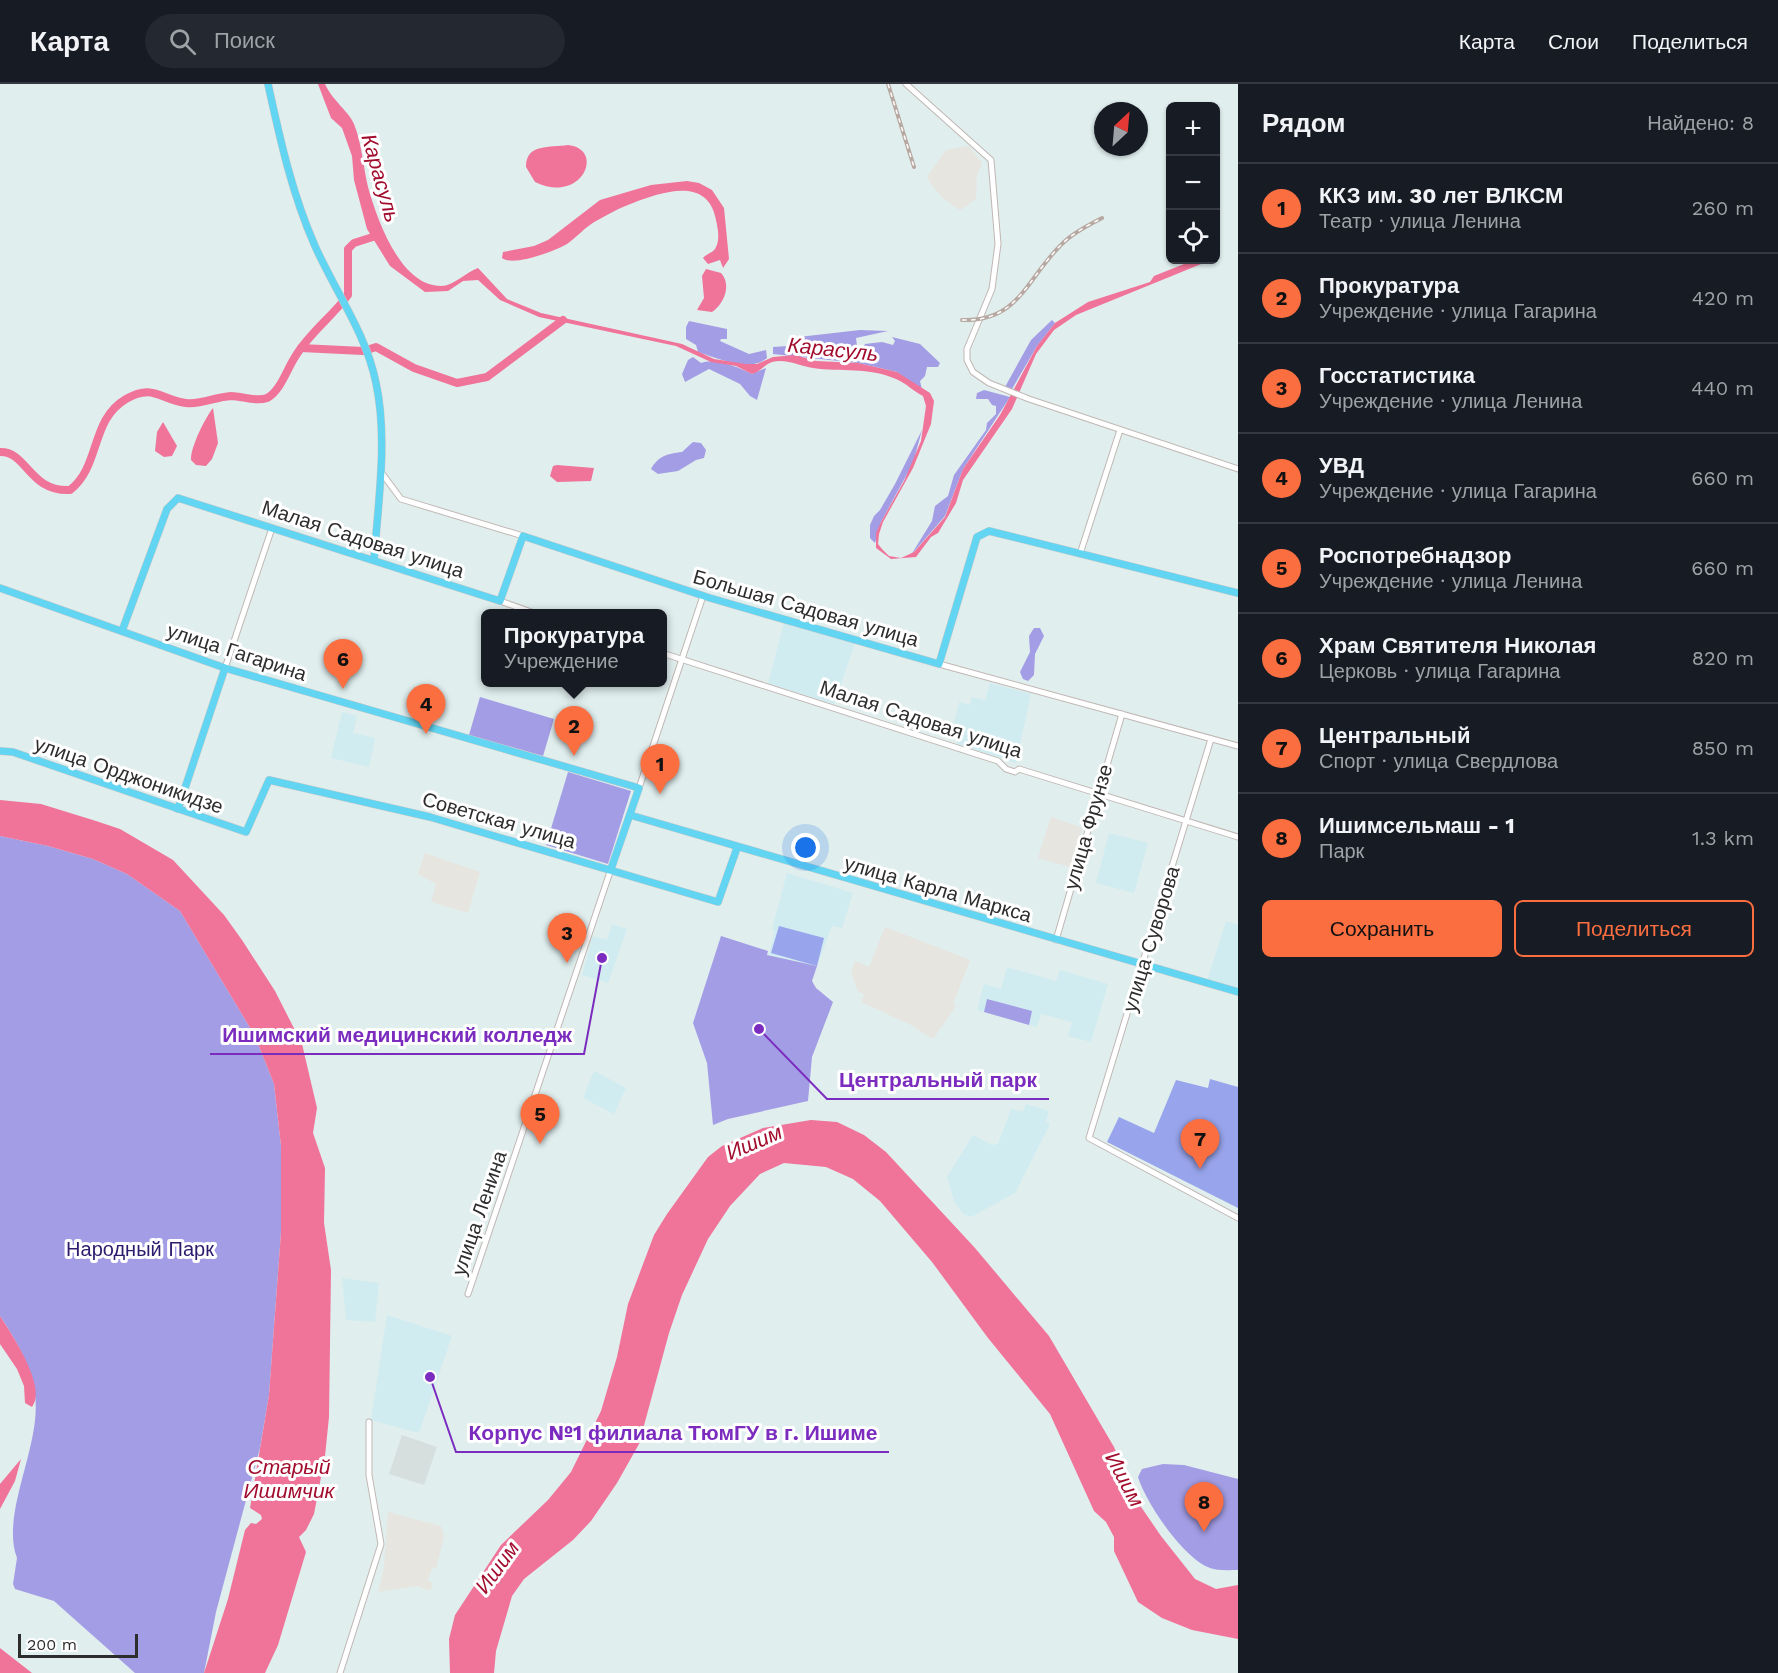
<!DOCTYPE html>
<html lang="ru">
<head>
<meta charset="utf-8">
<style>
	:root { --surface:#171b24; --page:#242831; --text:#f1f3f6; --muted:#9ea1a6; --line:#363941; --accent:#fb6e40 }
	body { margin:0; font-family:"Work Sans",sans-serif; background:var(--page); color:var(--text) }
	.controls { position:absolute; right:18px; top:18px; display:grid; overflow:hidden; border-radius:9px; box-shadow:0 2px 4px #0004 }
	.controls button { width:54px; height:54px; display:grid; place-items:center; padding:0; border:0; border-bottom:2px solid var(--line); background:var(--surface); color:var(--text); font:30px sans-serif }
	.compass { position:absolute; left:1094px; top:18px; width:54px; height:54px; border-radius:50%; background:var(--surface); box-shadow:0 2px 4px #0004; rotate:26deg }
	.scale { position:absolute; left:18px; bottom:15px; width:120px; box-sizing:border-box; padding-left:6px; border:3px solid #2d2d2d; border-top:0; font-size:16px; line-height:21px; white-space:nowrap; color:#2d2d2d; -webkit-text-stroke:4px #fff; paint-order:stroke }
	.you { position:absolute; left:806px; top:764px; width:21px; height:21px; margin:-15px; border:4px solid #fff; border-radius:50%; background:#1a73e8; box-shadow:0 0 0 9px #1a73e833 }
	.badge { display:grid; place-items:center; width:39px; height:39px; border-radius:50%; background:var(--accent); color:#111; font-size:20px; font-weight:700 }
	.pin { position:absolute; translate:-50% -50px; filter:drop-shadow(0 2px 3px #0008) }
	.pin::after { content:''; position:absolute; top:32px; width:21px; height:18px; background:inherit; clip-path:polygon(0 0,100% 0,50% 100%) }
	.popup { position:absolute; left:481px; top:525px; width:186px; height:78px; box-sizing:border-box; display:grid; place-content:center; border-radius:9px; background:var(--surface); filter:drop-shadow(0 2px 4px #0005); font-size:20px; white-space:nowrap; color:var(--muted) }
	.popup b { font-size:22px; color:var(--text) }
	.popup::after { content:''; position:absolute; left:50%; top:100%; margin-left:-12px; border:12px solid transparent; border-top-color:var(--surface) }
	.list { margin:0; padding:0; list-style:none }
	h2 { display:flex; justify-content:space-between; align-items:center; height:78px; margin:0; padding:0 24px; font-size:26px }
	h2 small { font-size:20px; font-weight:400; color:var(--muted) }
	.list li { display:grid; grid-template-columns:39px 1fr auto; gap:18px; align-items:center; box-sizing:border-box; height:90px; padding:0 24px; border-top:2px solid var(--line) }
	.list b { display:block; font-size:22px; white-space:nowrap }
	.list p { margin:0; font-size:20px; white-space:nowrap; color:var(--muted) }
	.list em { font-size:20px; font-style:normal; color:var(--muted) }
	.actions { display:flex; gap:12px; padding:18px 24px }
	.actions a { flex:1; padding:14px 0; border:2px solid var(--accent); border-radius:9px; text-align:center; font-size:21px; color:var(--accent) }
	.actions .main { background:var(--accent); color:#111 }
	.icon { flex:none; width:33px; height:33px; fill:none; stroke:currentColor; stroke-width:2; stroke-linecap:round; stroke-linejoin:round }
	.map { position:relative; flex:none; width:1238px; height:1589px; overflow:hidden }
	header { display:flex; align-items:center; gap:36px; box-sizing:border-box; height:84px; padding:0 30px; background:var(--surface); border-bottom:2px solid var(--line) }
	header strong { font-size:28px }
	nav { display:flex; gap:33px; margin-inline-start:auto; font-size:21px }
	.search { width:420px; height:54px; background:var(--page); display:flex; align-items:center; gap:15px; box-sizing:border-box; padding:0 21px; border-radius:33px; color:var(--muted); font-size:22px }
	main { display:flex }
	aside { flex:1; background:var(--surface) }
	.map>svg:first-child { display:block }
	.industrial { fill:#e7e5e0 }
	.education { fill:#d0ecf0 }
	.green { fill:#a39de5 }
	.pitch { fill:#98a4ec }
	.plaza { fill:#d7dede }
	.water { fill:#f07399 }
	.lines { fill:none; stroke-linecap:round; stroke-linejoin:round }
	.river { stroke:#f07399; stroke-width:8 }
	.minor-casing { stroke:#c0b7b3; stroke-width:7 }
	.major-casing { stroke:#c8c8c8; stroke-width:8 }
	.minor { stroke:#fff; stroke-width:5 }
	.major { stroke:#61d5f2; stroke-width:7 }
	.rail-casing { stroke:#b7a8a2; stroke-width:4 }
	.rail { stroke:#fff; stroke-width:1.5; stroke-dasharray:4.5; stroke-linecap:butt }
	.labels { text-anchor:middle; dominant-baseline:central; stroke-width:6; stroke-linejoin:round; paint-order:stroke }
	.street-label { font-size:20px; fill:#2d2d2d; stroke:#fff }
	.park-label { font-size:20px; fill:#2d1b6d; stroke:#fff }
	.water-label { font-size:21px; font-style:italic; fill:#a20d2e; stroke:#fff }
	.leader { fill:none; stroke:#7b2cbf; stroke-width:2 }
	.callout-dot { fill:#7b2cbf; stroke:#fff; stroke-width:2 }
	.callout-label { font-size:21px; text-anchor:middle; font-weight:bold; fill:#7b2cbf; stroke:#fff; stroke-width:6; stroke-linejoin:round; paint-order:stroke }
</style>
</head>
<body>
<header>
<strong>Карта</strong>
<div class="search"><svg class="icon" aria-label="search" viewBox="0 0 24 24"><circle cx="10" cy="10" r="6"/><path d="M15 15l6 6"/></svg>Поиск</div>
<nav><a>Карта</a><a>Слои</a><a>Поделиться</a></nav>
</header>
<main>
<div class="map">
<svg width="1238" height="1589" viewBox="0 0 1238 1589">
	<rect width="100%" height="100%" fill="#e0eeee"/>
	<g class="industrial">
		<polygon points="969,62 982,79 977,91 976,115 960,126 944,115 933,103 927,93 946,66"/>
		<polygon points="1051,733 1083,744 1070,783 1038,774"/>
		<polygon points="425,769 480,788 468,829 431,818 436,800 418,790"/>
		<polygon points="885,843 970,876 953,920 956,922 933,955 911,941 861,918 864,910 858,908 851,888 855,877 869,883"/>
		<polygon points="388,1428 441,1442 444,1452 436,1485 432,1484 428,1497 433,1499 430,1507 417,1502 378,1508 384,1484"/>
	</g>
	<g class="education">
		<polygon points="784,539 855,559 834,620 768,600"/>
		<polygon points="990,599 1031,610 1016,679 957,660 962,641 954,639 959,618 970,621 972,613 985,616"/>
		<polygon points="342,628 357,632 353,649 375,654 369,683 331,674"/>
		<polygon points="1109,749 1148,759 1134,809 1096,799"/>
		<polygon points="787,789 853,809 842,844 832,842 817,882 769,871 775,847 772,845"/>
		<polygon points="1226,837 1238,841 1238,906 1207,897"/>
		<polygon points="612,840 627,845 608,899 582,891 593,852 607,856"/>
		<polygon points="1007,883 1056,897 1060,886 1108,900 1091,958 1068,952 1072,938 1041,930 1037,943 977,926 984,900 1001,905"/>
		<polygon points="594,987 626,1004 614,1030 583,1014"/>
		<polygon points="1026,1020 1049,1027 1046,1038 1050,1040 1015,1109 971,1133 963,1130 954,1117 947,1093 973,1051 992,1061 998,1060 1011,1025 1023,1028"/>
		<polygon points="342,1194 379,1199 375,1238 346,1236"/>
		<polygon points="387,1231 452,1252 419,1349 371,1336"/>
	</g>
	<g class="green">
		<polygon points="1052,236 1055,239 1037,262 1012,305 1005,303 1031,256"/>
		<path d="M689 237 727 245V255H721L720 257 749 270 766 266 767 274C750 289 717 274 698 268L696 261 686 255V243Z"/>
		<polygon points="860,246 888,247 856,254 857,262 863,264 865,260 882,258 893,261 895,257 892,253 920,260 940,279 938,283 927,283 925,292 920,297 922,306 897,288 858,279 773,270 773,263 788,262 790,254"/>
		<path d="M693 273 701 279C716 274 738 283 752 290L766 284 757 316 750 312 740 300 709 285 685 298 682 290 688 276Z"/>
		<polygon points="984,306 1010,313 963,385 945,432 911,471 932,437 935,422 948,412 954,391 986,346 987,339 996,330 996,322 992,321 988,315 976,315 977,309"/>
		<polygon points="922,346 913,379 881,438 875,459 870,454 870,441 874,432 880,426 895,400"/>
		<path d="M693 358 701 359 706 366 704 374 696 376 678 387 658 390 651 385C659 371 668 370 682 368Z"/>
		<polygon points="1034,544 1040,544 1044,552 1035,570 1034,591 1028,597 1023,595 1020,588 1030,568 1029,552"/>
		<polygon points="480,613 554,635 543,672 469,651"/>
		<polygon points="568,688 631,707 608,780 546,761"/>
		<path d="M0 752 48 762 93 775 127 790 180 827 255 952 274 1000 281 1062V1148L269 1311 260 1364 216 1528 204 1589H135L54 1517 15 1505 13 1500 17 1474C0 1430 42 1361 35 1311 31 1281 16 1256 0 1232Z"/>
		<polygon points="721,852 768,867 767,871 817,882 812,897 816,904 833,918 812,973 808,1017 728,1035 713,1041 707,979 693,939"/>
		<polygon points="987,915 1032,927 1029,941 984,928"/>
		<path d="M1163 1380 1184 1381 1238 1395V1486C1230 1486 1217 1487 1210 1484 1183 1474 1146 1419 1138 1393L1142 1385Z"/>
	</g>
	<g class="pitch">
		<polygon points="779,842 824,854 817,882 771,869"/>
		<polygon points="1210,995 1238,1003 1238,1124 1107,1058 1119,1033 1154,1049 1176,996 1208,1004"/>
	</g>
	<polygon class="plaza" points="402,1351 437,1363 424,1401 389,1390"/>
	<g class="water">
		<path d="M318 0H325C332 16 350 29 354 40 362 60 363 82 368 103 377 135 400 202 441 202 454 202 466 188 478 184L507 215 541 229 682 260 714 275 746 280H757L773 273 795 271 816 277 858 279 897 288 930 309 934 317 931 340 913 384 883 438 879 450 878 460 882 465 889 472 901 474 914 468 945 433 963 385 1000 331 1037 262 1055 239 1088 218 1150 198 1154 192 1194 176H1211L1076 231 1054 246 1036 270 1012 325 963 396 956 419 938 449 931 453 916 473 891 475 876 464V449L881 438 904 397 921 357 926 322 923 312C913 307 906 299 896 295 869 283 841 288 813 284 800 282 786 274 772 278 764 281 760 288 752 290L736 282 711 278 676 262 539 233 500 216 478 196 463 197 448 207 425 208 390 182 367 145 354 96 352 72 342 44 331 34Z"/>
		<path d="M568 61C606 65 582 121 535 98L526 83C526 59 550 64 568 61Z"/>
		<path d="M687 97 699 99 712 106 724 124 729 175 723 184 720 176 708 180 703 174C707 169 714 169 716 163 720 155 718 145 716 136 708 92 662 108 633 119 621 123 607 131 596 137 585 143 577 153 567 160 555 167 513 183 502 174L503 168 534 162 548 156 600 116 651 101Z"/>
		<path d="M706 185 721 189C732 201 724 220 712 228L697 226 704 214 702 192Z"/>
		<path d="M213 324 218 359 212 375 206 382 196 381 191 376C190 364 205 334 213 324Z"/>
		<polygon points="163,338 177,362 172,372 164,373 155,367 157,348"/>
		<polygon points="557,381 594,384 591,397 557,398 550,392 553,382"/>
		<polygon points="0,716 41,720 96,737 120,745 173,776 224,831 242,856 275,907 302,960 317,1024 313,1049 325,1084 324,1139 331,1186 329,1333 325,1372 314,1430 306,1446 299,1453 306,1468 278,1561 265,1589 204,1589 228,1515 245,1446 251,1439 256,1440 262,1435 261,1431 250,1424 269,1311 281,1148 281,1062 274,1000 255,952 180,827 127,790 93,775 48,762 0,752"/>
		<polygon points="811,1036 837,1038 864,1051 886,1068 975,1164 1049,1252 1114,1363 1137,1417 1161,1452 1195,1495 1216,1505 1238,1501 1238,1555 1192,1546 1162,1534 1138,1518 1114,1467 1114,1453 1106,1438 1094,1427 1050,1330 988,1254 932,1178 880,1117 853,1095 826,1083 784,1079 760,1090 730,1122 708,1155 682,1211 669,1249 639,1360 617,1399 591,1437 573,1456 524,1495 512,1512 496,1567 494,1589 450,1589 449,1555 455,1531 501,1461 548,1416 571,1388 601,1327 617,1273 628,1220 654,1151 667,1130 708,1073 722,1062 763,1044"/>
		<path d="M0 1232C11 1249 48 1304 32 1323L25 1319 24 1302 17 1285 0 1260Z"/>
		<polygon points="21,1375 15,1397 0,1425 0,1400"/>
		<polygon points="0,1564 32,1589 0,1589"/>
	</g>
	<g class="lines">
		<g class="river">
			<polyline points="301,264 363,267"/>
			<polyline points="370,265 376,263 414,284 457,299 487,293 563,236"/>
			<path d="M0 368C27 367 29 408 70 406 101 382 90 336 126 315 154 299 160 316 186 319 201 321 215 313 231 312 242 312 256 318 267 314 280 308 287 285 295 273 309 249 332 233 348 211V165L354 159 379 151"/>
		</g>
		<defs>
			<g id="minor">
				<polyline points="906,0 991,76 998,160 992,205 967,265 967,276 973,288 989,299 1029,315 1238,385"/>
				<polyline points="381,388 401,415 523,452"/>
				<polyline points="1080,470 1120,346"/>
				<polyline points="500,517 537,530"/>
				<polyline points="662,569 998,677 1006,685 1015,688 1019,685 1238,753"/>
				<polyline points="939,580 1238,662"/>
				<polyline points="225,584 272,444"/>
				<polyline points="1211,655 1089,1054 1238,1134"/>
				<polyline points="639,704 703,512"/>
				<polyline points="1056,856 1122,630"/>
				<polyline points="468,1210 611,785"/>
				<polyline points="340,1589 381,1460 369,1391 369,1338"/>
			</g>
			<g id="major">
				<path d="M268 0C280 55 292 110 315 162 335 207 366 249 376 299 388 354 378 420 374 476"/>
				<polyline points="0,504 225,584 639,704 611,785"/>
				<polyline points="122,547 167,425 178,414 500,517 523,452 710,514 939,580 977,453 989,447 1238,509"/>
				<polyline points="0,667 13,668 246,748 269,696 430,733 718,818 737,764"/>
				<polyline points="178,725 225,584"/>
				<polyline points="630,731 1238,908"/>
			</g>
		</defs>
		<use href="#minor" class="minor-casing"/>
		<use href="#major" class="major-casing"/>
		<use href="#minor" class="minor"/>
		<use href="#major" class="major"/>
		<defs>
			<g id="rail">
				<polyline points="888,0 914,83"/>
				<path d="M962 236C1018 238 1026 196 1060 162 1071 150 1087 142 1102 134"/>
			</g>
		</defs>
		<use href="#rail" class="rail-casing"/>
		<use href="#rail" class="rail"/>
	</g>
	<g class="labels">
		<g class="street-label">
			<text transform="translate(363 455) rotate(18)">Малая Садовая улица</text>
			<text transform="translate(806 524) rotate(16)">Большая Садовая улица</text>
			<text transform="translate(237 568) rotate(18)">улица Гагарина</text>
			<text transform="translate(921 635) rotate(18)">Малая Садовая улица</text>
			<text transform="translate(129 691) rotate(19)">улица Орджоникидзе</text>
			<text transform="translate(499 736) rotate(16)">Советская улица</text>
			<text transform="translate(1088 743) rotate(-74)">улица Фрунзе</text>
			<text transform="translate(938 805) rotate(16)">улица Карла Маркса</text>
			<text transform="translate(1151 855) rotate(-73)">улица Суворова</text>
			<text transform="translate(479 1129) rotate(-71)">улица Ленина</text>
		</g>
		<g class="park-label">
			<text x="140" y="1165">Народный Парк</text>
		</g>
		<g class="water-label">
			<text transform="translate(381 94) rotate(74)">Карасуль</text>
			<text transform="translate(833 265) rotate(6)">Карасуль</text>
			<text transform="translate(754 1058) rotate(-23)">Ишим</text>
			<text x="289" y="1382">Старый<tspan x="289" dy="24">Ишимчик</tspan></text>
			<text transform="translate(1125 1395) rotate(62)">Ишим</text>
			<text transform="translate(497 1483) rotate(-54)">Ишим</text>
		</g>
	</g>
	<path class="leader" d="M602 874L584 970H210M759 945L827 1015H1049M430 1293L456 1368H889"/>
	<g class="callout-dot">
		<circle cx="602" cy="874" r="6"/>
		<circle cx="759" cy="945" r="6"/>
		<circle cx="430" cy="1293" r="6"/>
	</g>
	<g class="callout-label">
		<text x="397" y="958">Ишимский медицинский колледж</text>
		<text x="938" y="1003">Центральный парк</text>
		<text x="673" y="1356">Корпус №1 филиала ТюмГУ в г. Ишиме</text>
	</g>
</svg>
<div class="controls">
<button>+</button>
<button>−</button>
<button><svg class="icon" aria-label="locate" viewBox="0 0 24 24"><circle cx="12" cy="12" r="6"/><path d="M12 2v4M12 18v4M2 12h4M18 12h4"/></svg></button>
</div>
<svg class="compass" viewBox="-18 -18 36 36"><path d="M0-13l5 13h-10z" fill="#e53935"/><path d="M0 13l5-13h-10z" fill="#9ea1a6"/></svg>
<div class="scale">200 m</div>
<div class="you"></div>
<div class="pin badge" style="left:660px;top:710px">1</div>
<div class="pin badge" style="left:574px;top:672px">2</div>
<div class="popup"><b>Прокуратура</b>Учреждение</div>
<div class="pin badge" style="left:567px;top:879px">3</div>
<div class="pin badge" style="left:426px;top:650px">4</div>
<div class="pin badge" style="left:540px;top:1060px">5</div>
<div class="pin badge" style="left:343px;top:605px">6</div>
<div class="pin badge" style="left:1200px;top:1085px">7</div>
<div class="pin badge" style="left:1204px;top:1448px">8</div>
</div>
<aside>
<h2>Рядом<small>Найдено: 8</small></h2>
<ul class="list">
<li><span class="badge">1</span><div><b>ККЗ им. 30 лет ВЛКСМ</b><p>Театр · улица Ленина</p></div><em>260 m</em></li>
<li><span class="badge">2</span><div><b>Прокуратура</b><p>Учреждение · улица Гагарина</p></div><em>420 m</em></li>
<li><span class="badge">3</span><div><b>Госстатистика</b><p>Учреждение · улица Ленина</p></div><em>440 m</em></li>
<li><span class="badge">4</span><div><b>УВД</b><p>Учреждение · улица Гагарина</p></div><em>660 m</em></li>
<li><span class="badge">5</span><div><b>Роспотребнадзор</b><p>Учреждение · улица Ленина</p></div><em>660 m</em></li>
<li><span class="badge">6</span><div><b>Храм Святителя Николая</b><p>Церковь · улица Гагарина</p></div><em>820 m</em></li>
<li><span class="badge">7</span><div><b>Центральный</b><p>Спорт · улица Свердлова</p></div><em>850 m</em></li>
<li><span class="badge">8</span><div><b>Ишимсельмаш - 1</b><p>Парк</p></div><em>1.3 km</em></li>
</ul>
<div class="actions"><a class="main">Сохранить</a><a>Поделиться</a></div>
</aside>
</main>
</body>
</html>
